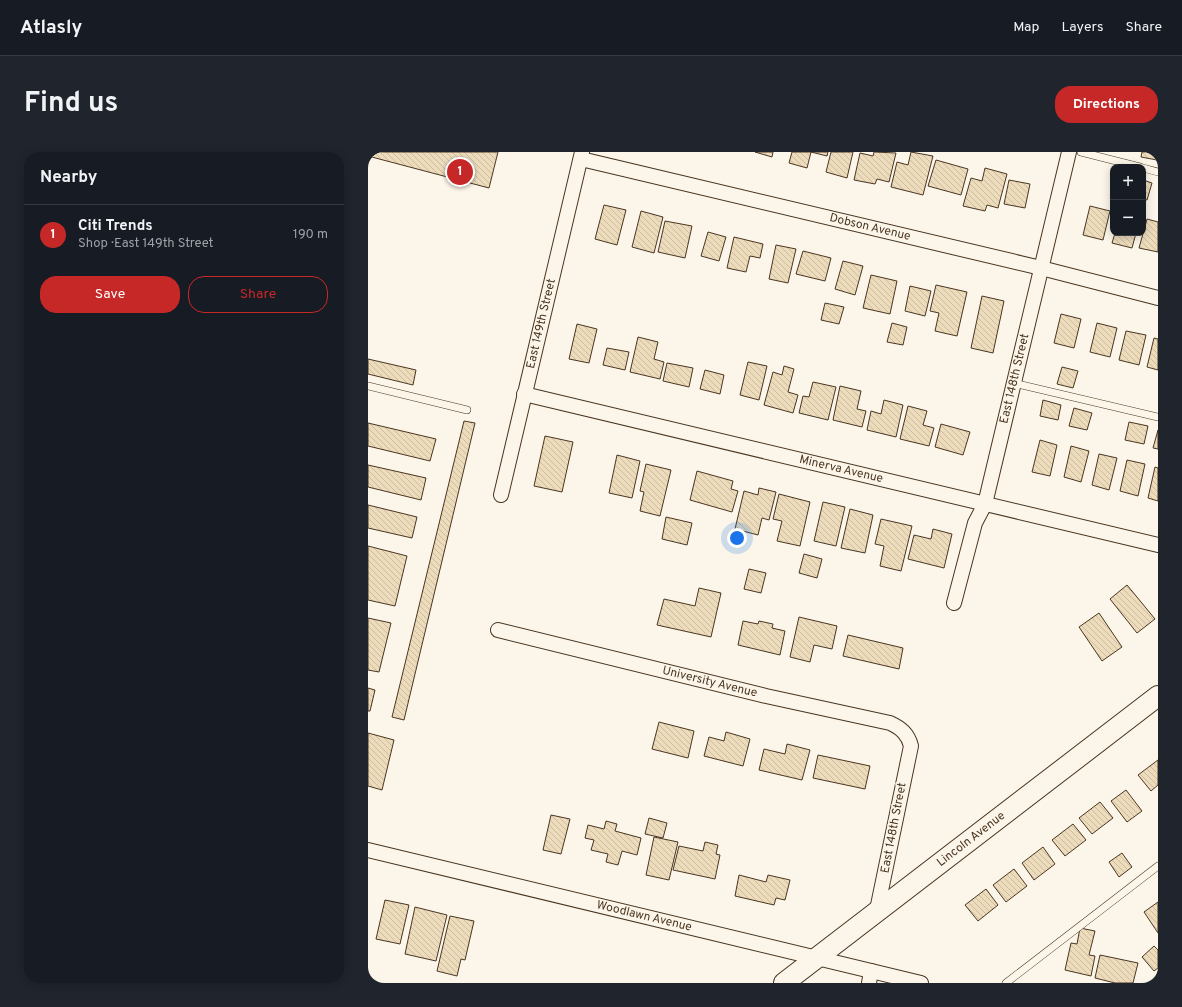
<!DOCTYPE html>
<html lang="en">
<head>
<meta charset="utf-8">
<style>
	:root { --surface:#171b24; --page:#20242c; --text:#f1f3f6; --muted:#9ea1a6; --line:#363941; --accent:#c62828 }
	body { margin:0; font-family:Overpass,sans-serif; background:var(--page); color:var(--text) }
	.controls { position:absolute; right:12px; top:12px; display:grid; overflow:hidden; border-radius:8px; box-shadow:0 2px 10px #0003 }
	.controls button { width:36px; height:36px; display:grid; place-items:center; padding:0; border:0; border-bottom:1px solid var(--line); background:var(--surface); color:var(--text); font:20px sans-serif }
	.you { position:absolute; left:369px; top:386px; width:14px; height:14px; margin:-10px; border:3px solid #fff; border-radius:50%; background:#1a73e8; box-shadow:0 0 0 6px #1a73e833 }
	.badge { display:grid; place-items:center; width:26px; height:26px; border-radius:50%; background:var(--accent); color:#fff; font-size:13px; font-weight:700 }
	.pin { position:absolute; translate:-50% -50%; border:2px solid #fff; box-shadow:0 1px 4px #0006 }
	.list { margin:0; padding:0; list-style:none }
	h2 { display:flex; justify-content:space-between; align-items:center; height:52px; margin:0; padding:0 16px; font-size:17px }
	h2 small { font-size:13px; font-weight:400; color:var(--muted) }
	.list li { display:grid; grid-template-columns:26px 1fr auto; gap:12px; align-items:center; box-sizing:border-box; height:60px; padding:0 16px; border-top:1px solid var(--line) }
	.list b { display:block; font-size:15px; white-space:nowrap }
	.list p { margin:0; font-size:13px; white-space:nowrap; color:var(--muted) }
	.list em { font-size:13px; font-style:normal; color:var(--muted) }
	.actions { display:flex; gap:8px; padding:12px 16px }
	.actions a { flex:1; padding:9px 0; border:1px solid var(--accent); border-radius:16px; text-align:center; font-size:14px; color:var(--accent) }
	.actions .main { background:var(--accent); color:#fff }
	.map { position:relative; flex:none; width:790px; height:831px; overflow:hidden; border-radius:16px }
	header { display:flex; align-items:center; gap:24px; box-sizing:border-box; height:56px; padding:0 20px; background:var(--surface); border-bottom:1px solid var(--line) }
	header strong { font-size:19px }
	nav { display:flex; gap:22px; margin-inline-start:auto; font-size:14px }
	.intro { display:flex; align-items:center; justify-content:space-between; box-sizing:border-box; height:96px; padding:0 24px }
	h1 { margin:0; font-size:28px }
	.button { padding:10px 18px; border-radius:16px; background:var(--accent); color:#fff; font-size:14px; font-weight:700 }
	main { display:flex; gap:24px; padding:0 24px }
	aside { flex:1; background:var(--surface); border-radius:16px; box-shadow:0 2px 10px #0003 }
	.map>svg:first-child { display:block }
	.building { fill:url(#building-back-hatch); stroke:#4a3520 }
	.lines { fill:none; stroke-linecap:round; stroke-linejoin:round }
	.lane-casing { stroke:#4a3520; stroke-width:8 }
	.street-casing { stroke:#4a3520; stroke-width:16 }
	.secondary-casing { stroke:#4a3520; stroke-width:22 }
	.lane { stroke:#fbf6e9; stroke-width:7 }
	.street { stroke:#fbf6e9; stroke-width:14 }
	.secondary { stroke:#fbf6e9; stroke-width:20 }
	.labels { text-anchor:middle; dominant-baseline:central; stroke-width:3; stroke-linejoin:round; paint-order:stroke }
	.street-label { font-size:12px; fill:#4a3520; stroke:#fbf6e9 }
</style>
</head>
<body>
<header>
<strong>Atlasly</strong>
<nav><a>Map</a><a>Layers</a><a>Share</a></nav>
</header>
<div class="intro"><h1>Find us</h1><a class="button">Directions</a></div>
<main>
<aside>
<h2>Nearby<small></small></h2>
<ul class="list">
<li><span class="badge">1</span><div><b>Citi Trends</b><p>Shop · East 149th Street</p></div><em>190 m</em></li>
</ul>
<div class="actions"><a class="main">Save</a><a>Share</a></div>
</aside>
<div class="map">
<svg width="790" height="831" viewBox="0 0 790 831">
	<defs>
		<pattern id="building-back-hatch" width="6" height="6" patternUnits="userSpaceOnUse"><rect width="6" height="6" fill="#ecdcbc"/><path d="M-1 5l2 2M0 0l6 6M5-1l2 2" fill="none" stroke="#ccbda1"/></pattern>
	</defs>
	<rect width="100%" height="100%" fill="#fbf6e9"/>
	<g class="building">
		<polygon points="0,0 130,0 121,36 0,4"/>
		<polygon points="387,0 405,0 404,5"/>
		<polygon points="424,0 460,0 459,4 443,0 439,16 421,11"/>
		<polygon points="463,0 485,0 479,26 458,20"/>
		<polygon points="506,0 528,1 521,30 509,27 507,32 486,28 492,1 505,4"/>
		<polygon points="543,0 565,4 555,43 523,35 529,10 540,13"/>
		<polygon points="774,0 790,0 789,8 773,5"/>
		<polygon points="568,8 600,17 593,43 560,34"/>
		<polygon points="617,16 639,22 630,56 619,53 617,59 595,54 603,26 614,29"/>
		<polygon points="641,28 662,32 657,56 636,52"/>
		<polygon points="775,28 784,31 779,48 775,47"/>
		<polygon points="236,53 258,58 249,93 227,87"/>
		<polygon points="722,54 742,59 735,88 715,83"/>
		<polygon points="273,59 295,65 286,101 264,95"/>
		<polygon points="779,67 790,70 790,100 771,96"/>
		<polygon points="297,69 324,74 317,106 290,100"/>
		<polygon points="340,80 358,85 351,109 333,104"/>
		<polygon points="747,81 768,81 764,96 744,91"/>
		<polygon points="366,85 395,92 392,106 382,104 378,120 359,116"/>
		<polygon points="408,93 428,97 420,131 401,127"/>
		<polygon points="435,99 463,106 457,129 428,122"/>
		<polygon points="475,109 495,114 487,143 467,137"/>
		<polygon points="503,123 529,129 522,162 495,156"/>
		<polygon points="568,133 599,140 589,184 567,179 571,161 562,159"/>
		<polygon points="542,134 563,139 557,164 537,159"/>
		<polygon points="614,144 636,149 625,201 603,196"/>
		<polygon points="457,151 476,155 471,172 453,168"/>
		<polygon points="693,162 713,167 706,196 686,191"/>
		<polygon points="524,171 539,175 535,193 519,190"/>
		<polygon points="729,171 749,176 742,205 722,200"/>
		<polygon points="209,172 229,177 221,211 201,207"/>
		<polygon points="758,179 778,183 771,213 751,208"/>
		<polygon points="270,185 290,190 286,207 296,210 292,227 262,220"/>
		<polygon points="786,186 790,187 790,218 779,215"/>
		<polygon points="239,196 261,200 257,218 235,213"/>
		<polygon points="0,207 48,218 45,233 0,222"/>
		<polygon points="380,210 399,214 391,248 372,243"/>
		<polygon points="299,211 325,216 321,235 295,229"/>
		<polygon points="416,214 426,217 420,240 430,243 425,261 396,253 405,220 414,223"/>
		<polygon points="694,215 710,219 705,236 689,232"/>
		<polygon points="337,218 356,223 352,242 332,237"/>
		<polygon points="445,230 468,235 460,268 431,261 435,244 441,245"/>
		<polygon points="472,234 493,239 489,257 498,259 494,275 465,268"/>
		<polygon points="516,248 535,253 528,285 499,278 503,259 513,262"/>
		<polygon points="675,248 693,253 690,268 672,264"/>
		<polygon points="540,254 559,259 555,273 566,276 561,294 532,287"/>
		<polygon points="706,256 724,261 719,278 701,274"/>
		<polygon points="96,269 107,271 36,568 24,565"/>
		<polygon points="761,270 780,274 776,292 757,288"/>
		<polygon points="0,271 68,287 62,309 0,294"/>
		<polygon points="573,272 602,280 595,303 567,295"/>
		<polygon points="790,278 790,297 785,296"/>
		<polygon points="177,284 205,290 194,340 166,334"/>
		<polygon points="672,288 689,293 682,324 664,320"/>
		<polygon points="703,294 721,299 713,330 696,325"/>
		<polygon points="731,302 749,306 741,338 724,333"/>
		<polygon points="249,303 272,309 264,346 241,341"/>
		<polygon points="759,308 777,312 770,344 752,339"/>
		<polygon points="278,312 303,318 292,364 272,359 276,340 272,339"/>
		<polygon points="0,313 58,326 53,348 0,335"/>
		<polygon points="787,315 790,316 790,349 780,346"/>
		<polygon points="329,319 365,329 363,337 370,339 364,360 322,348"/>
		<polygon points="391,336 408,340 401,368 394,366 390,383 367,377 376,339 390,343"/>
		<polygon points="411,342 442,350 432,394 409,389 414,369 405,367"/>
		<polygon points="455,350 477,355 468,394 446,389"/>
		<polygon points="0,353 49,365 44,386 0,376"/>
		<polygon points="482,357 505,363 497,401 473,396"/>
		<polygon points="298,365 324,371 319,393 294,387"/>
		<polygon points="513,367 544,374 533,419 512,414 516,394 507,392"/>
		<polygon points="565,377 584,382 576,416 540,407 546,383 563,387"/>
		<polygon points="0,394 39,404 27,454 0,448"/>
		<polygon points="436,402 454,407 449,426 431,421"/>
		<polygon points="381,417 398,421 393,441 376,437"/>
		<polygon points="759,433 787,467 769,481 742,447"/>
		<polygon points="331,436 353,441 343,485 289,473 296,447 327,454"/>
		<polygon points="731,461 754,495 734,509 711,475"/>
		<polygon points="431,465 469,474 464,497 446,493 442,510 422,505"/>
		<polygon points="0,466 23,471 11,520 0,518"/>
		<polygon points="375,469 390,472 391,469 405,472 404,476 417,479 412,503 370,493"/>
		<polygon points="480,483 535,496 531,517 475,504"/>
		<polygon points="0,536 7,538 2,559 0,559"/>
		<polygon points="291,570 326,579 320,606 284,597"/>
		<polygon points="358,580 382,587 375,614 336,604 341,585 356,589"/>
		<polygon points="0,581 26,588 14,638 0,634"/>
		<polygon points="419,592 442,598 434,628 391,618 396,597 417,602"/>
		<polygon points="450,603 502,614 497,637 445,626"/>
		<polygon points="790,608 790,633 783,639 770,623"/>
		<polygon points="758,638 774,659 759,670 743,649"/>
		<polygon points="732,650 745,666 724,682 711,666"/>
		<polygon points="183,663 202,667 193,702 175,698"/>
		<polygon points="281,666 299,671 295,686 277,682"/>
		<polygon points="238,669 249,672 247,679 273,686 269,703 254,699 250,713 238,710 240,702 223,698 226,688 217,686 220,673 236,677"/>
		<polygon points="705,672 718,688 697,704 684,688"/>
		<polygon points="286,685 310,690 301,728 278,723"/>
		<polygon points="337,690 350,693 348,702 352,703 347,727 305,718 311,694 335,699"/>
		<polygon points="675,695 687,712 666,728 654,711"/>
		<polygon points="754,701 764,715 751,725 741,710"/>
		<polygon points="646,717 659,734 638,750 625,733"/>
		<polygon points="371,723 398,730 400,723 422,728 417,748 408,746 406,753 367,744"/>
		<polygon points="618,737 630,753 610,769 597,753"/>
		<polygon points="17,748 41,753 32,792 8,787"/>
		<polygon points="790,750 790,781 776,760"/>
		<polygon points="47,755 79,763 68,809 37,802"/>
		<polygon points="82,764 106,769 97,808 93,807 89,824 69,819"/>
		<polygon points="712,776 727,779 721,803 727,804 723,824 697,818 703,791 709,792"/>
		<polygon points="786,794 790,798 790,816 786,819 774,805"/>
		<polygon points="732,803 770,811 765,831 747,831 727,826"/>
	</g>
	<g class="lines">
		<defs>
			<g id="lane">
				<polyline points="713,0 772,15"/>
				<polyline points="775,16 790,20"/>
				<polyline points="645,231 790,265"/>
				<polyline points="0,234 99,258"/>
				<polyline points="638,831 790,714"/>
			</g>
			<g id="street">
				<path id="s1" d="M213 7 673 116 790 146"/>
				<path id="s2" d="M156 242 790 393"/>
				<path id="s3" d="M133 343 214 0"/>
				<path id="s4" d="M586 451 607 371 617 352 701 0"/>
				<path id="s5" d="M130 478 398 544 522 571C533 576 540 582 543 594L509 758"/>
				<path id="s6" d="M0 698 553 831"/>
				<polyline points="501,831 503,819"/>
			</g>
			<g id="secondary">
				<path id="s7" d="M416 831 790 544"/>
			</g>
		</defs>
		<use href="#lane" class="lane-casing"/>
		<use href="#street" class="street-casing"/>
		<use href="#secondary" class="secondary-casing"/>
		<use href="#lane" class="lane"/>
		<use href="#street" class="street"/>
		<use href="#secondary" class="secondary"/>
	</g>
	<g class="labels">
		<g class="street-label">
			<text stroke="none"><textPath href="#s1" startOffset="297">Dobson Avenue</textPath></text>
			<text stroke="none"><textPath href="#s3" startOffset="176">East 149th Street</textPath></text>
			<text stroke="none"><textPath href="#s4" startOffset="233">East 148th Street</textPath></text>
			<text stroke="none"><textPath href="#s2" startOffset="326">Minerva Avenue</textPath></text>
			<text stroke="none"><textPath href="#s5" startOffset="218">University Avenue</textPath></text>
			<text transform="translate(526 676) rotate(-79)">East 148th Street</text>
			<text stroke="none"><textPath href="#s7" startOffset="236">Lincoln Avenue</textPath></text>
			<text stroke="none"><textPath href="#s6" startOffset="284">Woodlawn Avenue</textPath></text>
		</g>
	</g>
</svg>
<div class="controls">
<button>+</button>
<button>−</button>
</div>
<div class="you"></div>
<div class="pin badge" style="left:92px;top:20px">1</div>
</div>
</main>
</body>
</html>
